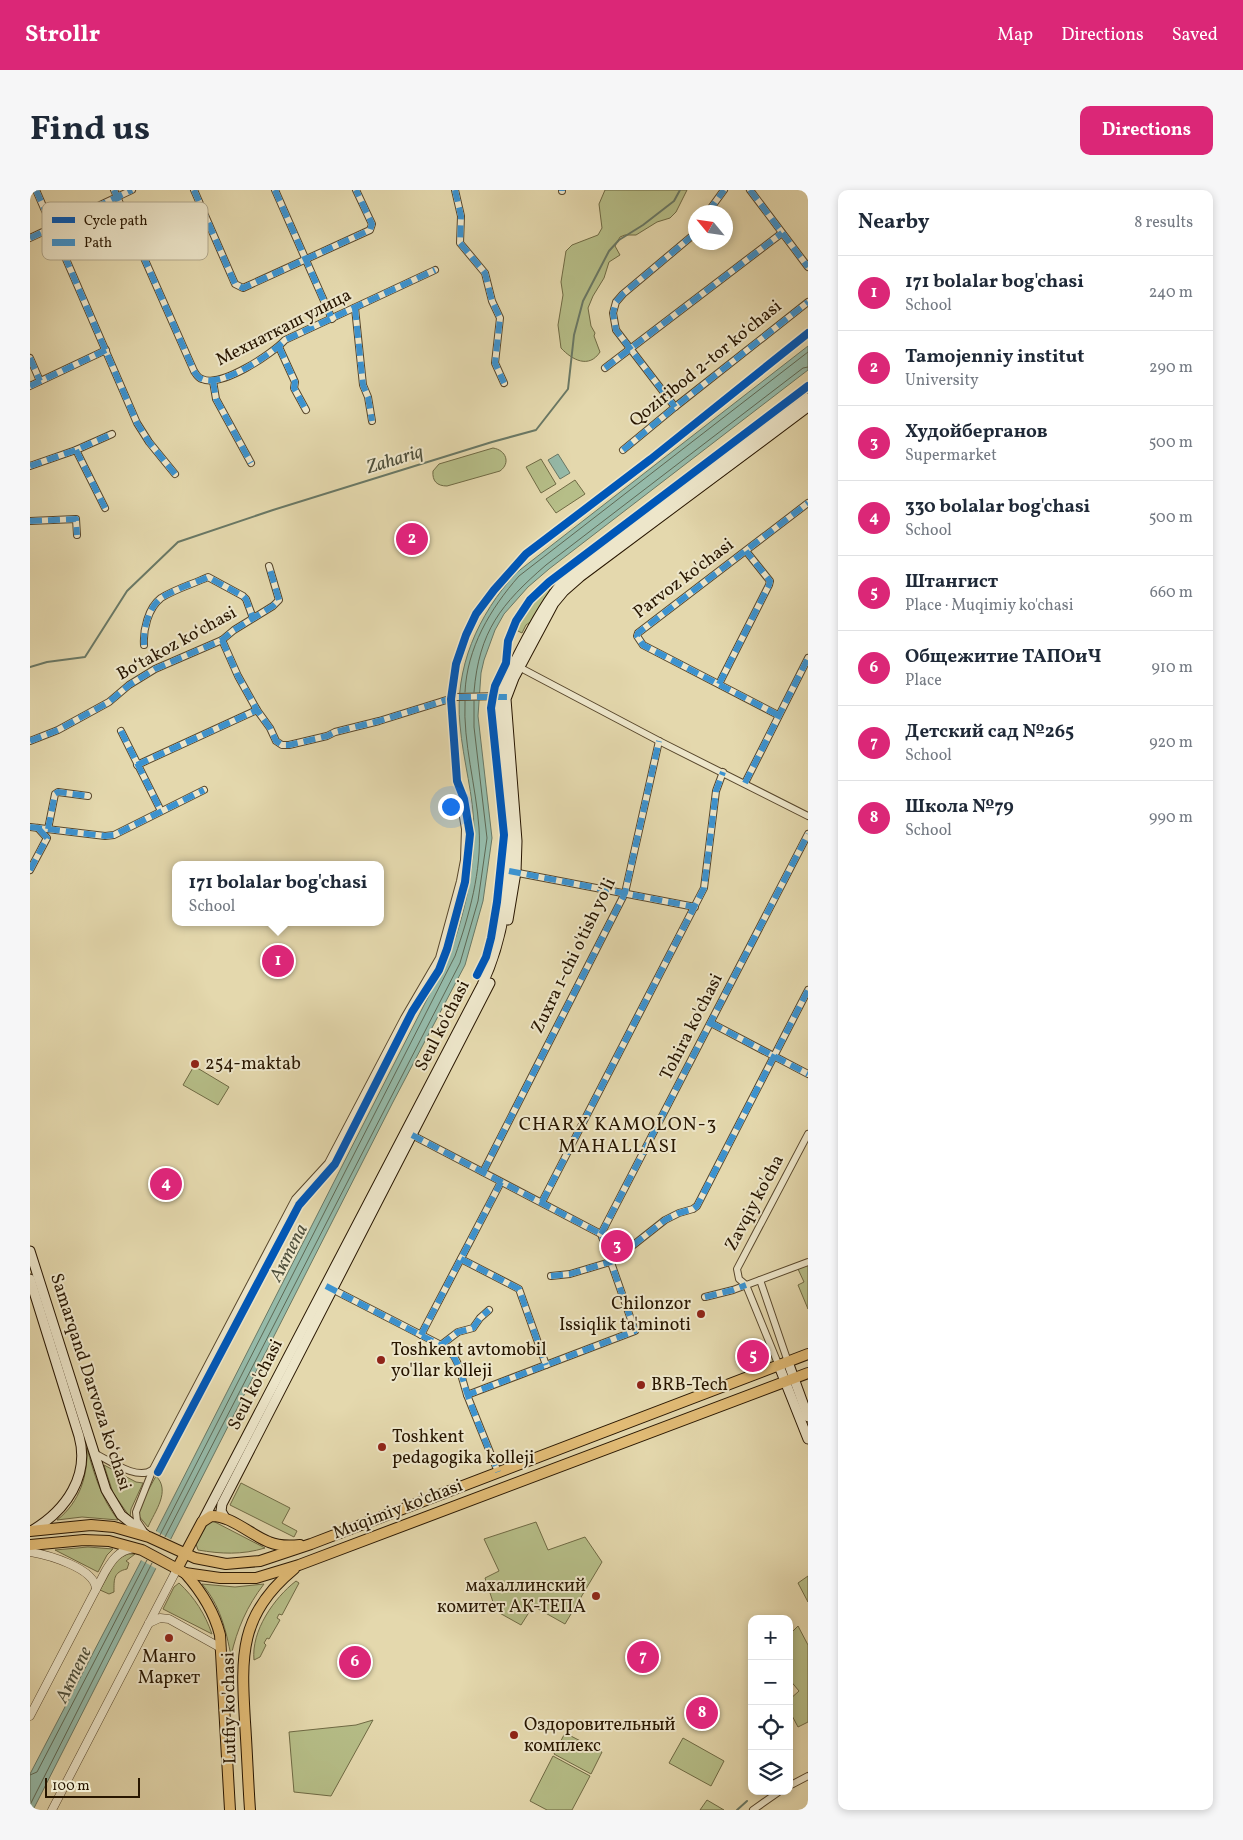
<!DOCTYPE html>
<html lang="en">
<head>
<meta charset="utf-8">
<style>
	:root { --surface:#fff; --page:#f6f6f7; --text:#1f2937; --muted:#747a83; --line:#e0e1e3; --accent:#db2777 }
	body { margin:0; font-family:Vollkorn,serif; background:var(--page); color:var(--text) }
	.controls { position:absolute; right:15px; bottom:15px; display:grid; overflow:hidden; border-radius:10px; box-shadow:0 2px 8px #0003 }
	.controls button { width:45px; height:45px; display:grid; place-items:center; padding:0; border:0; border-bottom:1px solid var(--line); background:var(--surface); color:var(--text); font:25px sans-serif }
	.compass { position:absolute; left:658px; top:15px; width:45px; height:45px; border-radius:50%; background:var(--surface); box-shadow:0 2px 8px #0003; rotate:299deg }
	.scale { position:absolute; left:15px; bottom:12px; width:95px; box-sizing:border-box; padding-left:5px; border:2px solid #281600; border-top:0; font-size:14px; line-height:18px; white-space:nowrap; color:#281600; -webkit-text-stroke:4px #ede6ca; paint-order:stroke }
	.you { position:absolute; left:420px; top:616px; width:18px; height:18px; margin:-12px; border:4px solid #fff; border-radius:50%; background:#1a73e8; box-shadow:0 0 0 8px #1a73e833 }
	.badge { display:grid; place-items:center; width:32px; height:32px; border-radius:50%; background:var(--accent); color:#fff; font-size:16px; font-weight:700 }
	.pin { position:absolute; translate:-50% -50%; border:2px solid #fff; box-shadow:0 1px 5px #0006 }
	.popup { position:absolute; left:142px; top:671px; width:212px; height:65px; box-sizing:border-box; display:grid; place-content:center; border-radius:10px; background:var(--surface); filter:drop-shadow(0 1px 4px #0005); font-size:16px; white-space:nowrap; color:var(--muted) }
	.popup b { font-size:19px; color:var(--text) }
	.popup::after { content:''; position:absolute; left:50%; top:100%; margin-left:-10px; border:10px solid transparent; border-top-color:var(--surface) }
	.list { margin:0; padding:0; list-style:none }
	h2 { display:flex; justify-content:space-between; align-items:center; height:65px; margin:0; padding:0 20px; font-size:21px }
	h2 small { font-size:16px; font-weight:400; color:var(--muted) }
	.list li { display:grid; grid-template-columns:32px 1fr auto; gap:15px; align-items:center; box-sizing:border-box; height:75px; padding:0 20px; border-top:1px solid var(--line) }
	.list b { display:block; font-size:19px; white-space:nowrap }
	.list p { margin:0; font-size:16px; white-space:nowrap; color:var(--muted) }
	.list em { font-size:16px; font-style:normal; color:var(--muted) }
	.icon { flex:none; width:28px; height:28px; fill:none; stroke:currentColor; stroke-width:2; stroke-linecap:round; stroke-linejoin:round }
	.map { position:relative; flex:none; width:778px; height:1620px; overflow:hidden; border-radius:10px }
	header { display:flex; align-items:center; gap:30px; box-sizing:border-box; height:70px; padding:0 25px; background:var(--accent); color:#fff }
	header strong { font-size:24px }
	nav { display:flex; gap:28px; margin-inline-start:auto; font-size:18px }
	.intro { display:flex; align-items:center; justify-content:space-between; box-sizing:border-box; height:120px; padding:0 30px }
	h1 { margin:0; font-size:35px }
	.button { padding:12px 22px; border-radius:10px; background:var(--accent); color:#fff; font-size:18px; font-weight:700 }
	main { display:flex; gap:30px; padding:0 30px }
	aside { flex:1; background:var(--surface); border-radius:10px; box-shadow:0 2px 8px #0003 }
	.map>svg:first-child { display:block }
	.green { fill:#b6be88; stroke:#6f6a44 }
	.water { fill:#95baa9; stroke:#697865 }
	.pier { fill:#e4d8ad }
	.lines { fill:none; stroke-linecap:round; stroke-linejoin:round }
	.shore { stroke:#5e6854; stroke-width:1 }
	.stream { stroke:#697865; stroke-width:2 }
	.minor-casing { stroke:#57462b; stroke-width:8 }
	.tertiary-casing { stroke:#57462b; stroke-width:9 }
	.secondary-casing { stroke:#281600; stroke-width:11 }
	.primary-casing { stroke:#281600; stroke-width:12 }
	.minor { stroke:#ede6ca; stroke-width:6 }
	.tertiary { stroke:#ede6ca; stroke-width:8 }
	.secondary { stroke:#ede6ca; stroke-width:9 }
	.primary { stroke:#e2bc76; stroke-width:10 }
	.quiet { stroke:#3c93d0; stroke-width:6; stroke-dasharray:12 6; stroke-linecap:butt }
	.cycleway-casing { stroke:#ede6ca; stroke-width:11 }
	.cycleway { stroke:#0057b8; stroke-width:8 }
	.poi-dot { fill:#8f2418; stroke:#ede6ca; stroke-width:2 }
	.labels { text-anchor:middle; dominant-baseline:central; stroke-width:4; stroke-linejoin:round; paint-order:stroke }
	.street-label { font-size:18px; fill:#281600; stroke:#ede6ca }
	.poi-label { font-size:18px; fill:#281600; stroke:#ede6ca; text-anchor:start }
	.water-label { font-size:19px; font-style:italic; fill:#4e4f3b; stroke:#ede6ca }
	.neighbourhood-label { font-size:19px; letter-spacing:1px; fill:#281600; stroke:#ede6ca }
	.key { fill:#ede6ca; stroke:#b2a88d; stroke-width:1 }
	.key-label { font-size:14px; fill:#281600 }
</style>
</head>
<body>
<header>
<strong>Strollr</strong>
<nav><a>Map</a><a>Directions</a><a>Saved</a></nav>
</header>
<div class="intro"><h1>Find us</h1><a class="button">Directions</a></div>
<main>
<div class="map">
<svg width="778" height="1620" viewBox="0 0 778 1620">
	<rect width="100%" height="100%" fill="#e4d8ad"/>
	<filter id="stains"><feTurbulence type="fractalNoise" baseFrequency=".004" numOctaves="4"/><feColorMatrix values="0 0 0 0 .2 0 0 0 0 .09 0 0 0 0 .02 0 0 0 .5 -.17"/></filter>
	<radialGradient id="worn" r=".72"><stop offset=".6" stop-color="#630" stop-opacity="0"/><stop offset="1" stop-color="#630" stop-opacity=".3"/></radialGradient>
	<g class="green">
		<path d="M575 0H657L646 22 640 28 627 32 606 45H595L590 47 585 56 590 65 579 72 574 88 563 106 558 118 561 136 565 143 564 146 570 162C559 179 542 170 531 158L528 135 533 105 531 92 536 61 542 55 568 45 572 38 569 14Z"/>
		<path d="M463 258C476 260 481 273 470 281L417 296C407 296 402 291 403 281L409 274Z"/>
		<polygon points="511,269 526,294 511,303 496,277"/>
		<polygon points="545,290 555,304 526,323 516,309"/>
		<polygon points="518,399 520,400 503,430 496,435 492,443 486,440 504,410"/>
		<polygon points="164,876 199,897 188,915 153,895"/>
		<polygon points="778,1074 778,1119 768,1095 774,1092 768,1079"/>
		<path d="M57 1258C64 1284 71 1308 88 1330L52 1327 27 1330C50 1312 58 1285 57 1258Z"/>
		<polygon points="74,1275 106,1292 113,1293 101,1319 100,1327 83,1303"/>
		<path d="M126 1286C141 1301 125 1321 118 1337L108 1325 109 1317Z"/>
		<polygon points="211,1293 260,1318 252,1333 267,1341 264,1347 200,1315"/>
		<path d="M179 1331H183L235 1358C212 1365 191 1364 168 1360L166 1354Z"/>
		<polygon points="506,1332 518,1360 555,1347 572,1372 535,1434 503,1416 491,1435 466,1421 455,1388 469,1381 454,1349"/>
		<polygon points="58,1357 83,1359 77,1365 68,1382 25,1360"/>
		<path d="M98 1364H105L96 1371 99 1373 97 1379C83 1382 84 1390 84 1402L79 1404 70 1400 87 1369Z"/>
		<polygon points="778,1386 778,1412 768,1393"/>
		<path d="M266 1391 269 1393 252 1425 249 1424 247 1428 250 1430 239 1449 237 1448 234 1453 236 1455 230 1467 224 1470C221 1441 244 1408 266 1391Z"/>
		<path d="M149 1393C165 1408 175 1424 182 1444L133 1419 144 1397Z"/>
		<path d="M172 1394 205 1397 234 1394C217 1416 207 1439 201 1466 196 1440 190 1415 172 1394Z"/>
		<polygon points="768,1436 778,1455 778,1532 768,1537 759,1520 759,1510 769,1501 759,1489 759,1445"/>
		<polygon points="343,1530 301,1606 264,1602 259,1542 326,1535"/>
		<polygon points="535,1543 572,1562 561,1584 524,1564"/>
		<polygon points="653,1548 694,1571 681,1596 639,1573"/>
		<polygon points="523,1566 560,1586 542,1620 517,1620 500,1611"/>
		<polygon points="677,1610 694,1620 670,1620"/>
	</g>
	<g class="water">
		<path d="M778 156V180L519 379 498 397 474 424 465 440 454 470 451 483 448 526 462 648 453 711 435 775 363 912 3 1620H0V1584L110 1373 420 764C434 725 444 683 444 641 444 606 433 571 430 535 424 478 448 425 486 383Z"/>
		<polygon points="528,264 540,283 530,289 518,270"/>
	</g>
	<polygon class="pier" points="124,1340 142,1350 127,1379 109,1369"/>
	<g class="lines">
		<g class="shore">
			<path d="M435 502C437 458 460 419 489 386L778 162"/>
			<path d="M444 502C449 441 471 414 516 375L773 178 778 177"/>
			<path d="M130 1345 425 766C439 726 452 680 449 638 446 595 433 554 435 511"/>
			<polyline points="135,1347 430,773 448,711 457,648 444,537 444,511"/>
			<polyline points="0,1585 7,1582 117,1370"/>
			<polyline points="0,1615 122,1373"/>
		</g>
		<g class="stream">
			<polyline points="0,477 17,472 55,467 97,401 148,352 243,320 462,252 506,240 538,199 544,145 553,111 579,61 589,50 613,35 644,11 650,0"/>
			<polyline points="707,1620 717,1611"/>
		</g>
		<defs>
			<g id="minor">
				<polyline points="6,0 107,233 119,252 145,284"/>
				<path d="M84 0 164 181C166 184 168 188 172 189 191 198 242 164 255 150L405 80"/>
				<polyline points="164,0 205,94 213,98 340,40 342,34 326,0"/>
				<polyline points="245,0 302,129"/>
				<polyline points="425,0 431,26 430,53 455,83 462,111 470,128 465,173 474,193"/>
				<polyline points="720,0 778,77"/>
				<polyline points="532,1 532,0"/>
				<polyline points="678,22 694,0"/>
				<polyline points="0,48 102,0"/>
				<polyline points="325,118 333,195 338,207 342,231"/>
				<polyline points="249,157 265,192 264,198 276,220"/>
				<polyline points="0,168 10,191"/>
				<polyline points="575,178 752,43"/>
				<polyline points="183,191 186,209 221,273"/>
				<polyline points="0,196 76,160"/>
				<polyline points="645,217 586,140 583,123 586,112 593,104 662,46 666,40"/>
				<polyline points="46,260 75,318"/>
				<polyline points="593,260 645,217 778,112"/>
				<polyline points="0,276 46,260 82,244"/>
				<polyline points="0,331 46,329 47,345"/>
				<polyline points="192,450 208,486 227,520 240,538 246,551 252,555 259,555 297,546 305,542 349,531 426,507 473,506"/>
				<path d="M114 455C113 440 118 418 131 408 145 399 163 394 178 387L213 406 216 409 223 428"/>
				<polyline points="487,476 629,551 778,626"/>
				<polyline points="689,494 739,395 740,391 716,361"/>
				<polyline points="748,525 613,455 607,446 608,443 778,313"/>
				<polyline points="91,541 131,621"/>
				<polyline points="0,551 28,540 79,512 99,495 125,479 192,450 204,440 243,416 249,410 239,376"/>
				<polyline points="107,575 227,520"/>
				<polyline points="715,593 778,468"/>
				<polyline points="0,637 75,646 84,645 174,600"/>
				<polyline points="18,639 25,604 28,602 58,606"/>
				<polyline points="0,680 17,648 8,638"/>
				<polyline points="483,682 665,717"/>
				<polyline points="681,833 778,884"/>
				<polyline points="382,945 571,1044 605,1141 437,1205"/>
				<polyline points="453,982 595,703 629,551"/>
				<polyline points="512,1012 674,698 686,601 693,582"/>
				<polyline points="571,1044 778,644"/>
				<polyline points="431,1069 489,1099 516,1175"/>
				<polyline points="521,1086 540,1084 580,1072 586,1065 597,1060 635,1030 649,1023 663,1019 667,1016 778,800"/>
				<polyline points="730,1090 758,1172"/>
				<polyline points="300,1098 411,1155 424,1166 428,1174 437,1205 468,1282"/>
				<polyline points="675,1107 703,1100 778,1072"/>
				<polyline points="391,1145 471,992"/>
				<polyline points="411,1155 428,1142 443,1138 450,1128 459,1120"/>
				<polyline points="749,1176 716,1095 709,1089 707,1079 778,944"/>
				<path d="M64 1263C79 1270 107 1291 122 1280"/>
				<polyline points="113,1340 107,1331 106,1322 123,1279 265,1009 298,973 374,828 409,768 430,691 434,670 435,639 430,609"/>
				<polyline points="759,1596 778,1586"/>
				<polyline points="723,1620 750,1601"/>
			</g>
			<g id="tertiary">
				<path d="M0 1362C18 1365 65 1378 66 1399"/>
				<polyline points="119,1433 130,1428 139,1429 191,1458"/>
				<path d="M0 1526 75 1382C82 1370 88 1361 103 1358"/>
				<polyline points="22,1620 147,1379"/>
			</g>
			<g id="secondary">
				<polyline points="478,730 486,682 487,651 476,509 484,488 524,413 534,401 550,387 778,217"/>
				<polyline points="0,1061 76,1300 91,1325 116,1345"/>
				<path d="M0 1089 49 1246C60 1286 36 1320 3 1340"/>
				<polyline points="758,1172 778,1227"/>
				<polyline points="749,1176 778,1249"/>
				<polyline points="195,1328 191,1321 192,1314 460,793"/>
				<path d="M172 1332 452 795C480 737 484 660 477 597 475 579 474 562 472 544 471 534 468 523 469 514 473 488 516 408 535 390L778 208"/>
			</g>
			<g id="primary">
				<polyline points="0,1341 61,1335 84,1337 119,1347 165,1368 196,1374 230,1371 281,1354 778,1164"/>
				<polyline points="0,1355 54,1350 79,1351 112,1360 155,1383 190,1388 226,1388 269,1375 778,1183"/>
				<path d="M147 1379 172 1332 181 1326C200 1325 221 1345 239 1352 248 1356 260 1356 270 1355"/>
				<path d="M155 1383C171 1401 184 1421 190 1445L200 1620"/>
				<path d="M220 1620C218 1591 217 1561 215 1532 211 1465 209 1425 264 1379"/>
			</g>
		</defs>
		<use href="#minor" class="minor-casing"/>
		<use href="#tertiary" class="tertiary-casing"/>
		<use href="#secondary" class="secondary-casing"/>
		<use href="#primary" class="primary-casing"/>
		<use href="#minor" class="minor"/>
		<use href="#tertiary" class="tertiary"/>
		<use href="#secondary" class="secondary"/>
		<use href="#primary" class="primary"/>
		<g class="quiet">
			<polyline points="6,0 107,233 119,252 145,284"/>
			<path d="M84 0 164 181C166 184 168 188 172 189 191 198 242 164 255 150L405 80"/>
			<polyline points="164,0 205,94 213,98 340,40 342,34 326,0"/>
			<polyline points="245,0 302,129"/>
			<polyline points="425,0 431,26 430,53 455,83 462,111 470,128 465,173 474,193"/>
			<polyline points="720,0 778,77"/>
			<polyline points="532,1 532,0"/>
			<polyline points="678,22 694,0"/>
			<polyline points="0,48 102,0"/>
			<polyline points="325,118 333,195 338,207 342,231"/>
			<polyline points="249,157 265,192 264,198 276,220"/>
			<polyline points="0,168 10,191"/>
			<polyline points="575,178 752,43"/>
			<polyline points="183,191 186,209 221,273"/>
			<polyline points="0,196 76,160"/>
			<polyline points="645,217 586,140 583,123 586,112 593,104 662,46 666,40"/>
			<polyline points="46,260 75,318"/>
			<polyline points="593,260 645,217 778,112"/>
			<polyline points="0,276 46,260 82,244"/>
			<polyline points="0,331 46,329 47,345"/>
			<polyline points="192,450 208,486 227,520 240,538 246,551 252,555 259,555 297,546 305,542 349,531 426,507 477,507"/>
			<path d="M114 455C113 440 118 418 131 408 145 399 163 394 178 387L213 406 216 409 223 428"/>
			<polyline points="689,494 739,395 740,391 716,361"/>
			<polyline points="748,525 613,455 607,446 608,443 778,313"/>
			<polyline points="91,541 131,621"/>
			<polyline points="0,551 28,540 79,512 99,495 125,479 192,450 204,440 243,416 249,410 239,376"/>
			<polyline points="107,575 227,520"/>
			<polyline points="715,593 778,468"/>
			<polyline points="0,637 75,646 84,645 174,600"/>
			<polyline points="18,639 25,604 28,602 58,606"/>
			<polyline points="0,680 17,648 8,638"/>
			<polyline points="479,681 665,717"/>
			<polyline points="681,833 778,884"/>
			<polyline points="382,945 571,1044 605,1141 437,1205"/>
			<polyline points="453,982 595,703 629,551"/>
			<polyline points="512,1012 674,698 686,601 693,582"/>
			<polyline points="571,1044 778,644"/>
			<polyline points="431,1069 489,1099 516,1175"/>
			<polyline points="521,1086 540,1084 580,1072 586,1065 597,1060 635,1030 649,1023 663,1019 667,1016 778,800"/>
			<path d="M296 1096 418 1159C430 1172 432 1189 438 1206 447 1232 458 1257 468 1282"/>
			<polyline points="675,1107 703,1100 716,1095"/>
			<polyline points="391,1145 471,992"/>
			<polyline points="411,1155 428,1142 443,1138 450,1128 459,1120"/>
		</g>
		<defs>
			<g id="cycleway">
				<polyline points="447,785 456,767 461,748 467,712 474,645 461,518 463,506 465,496 476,473 478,451 486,431 500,410 519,392 778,196"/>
				<polyline points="128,1282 269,1015 305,974 382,822 409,780 417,759 435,692 440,644 434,609 427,591 421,509 426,474 436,445 446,424 464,400 496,364 621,269 778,143"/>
			</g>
		</defs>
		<use href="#cycleway" class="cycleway-casing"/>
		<use href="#cycleway" class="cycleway"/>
	</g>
	<g class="poi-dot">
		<circle cx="165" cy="874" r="5"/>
		<circle cx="671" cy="1124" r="5"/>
		<circle cx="351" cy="1170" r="5"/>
		<circle cx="611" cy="1195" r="5"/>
		<circle cx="352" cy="1257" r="5"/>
		<circle cx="566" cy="1406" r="5"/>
		<circle cx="139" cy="1448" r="5"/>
		<circle cx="484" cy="1545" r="5"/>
	</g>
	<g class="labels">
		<g class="street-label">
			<text transform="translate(254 138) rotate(-27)">Мехнаткаш улица</text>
			<text transform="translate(676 174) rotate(-39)">Qoziribod 2-tor ko‘chasi</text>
			<text transform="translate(654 389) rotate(-37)">Parvoz ko'chasi</text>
			<text transform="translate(147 454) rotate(-29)">Boʻtakoz koʻchasi</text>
			<text transform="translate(544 766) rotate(-64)">Zuxra 1-chi o'tish yo'li</text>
			<text transform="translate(413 836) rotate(-63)">Seul ko'chasi</text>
			<text transform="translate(662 837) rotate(-63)">Tohira ko'chasi</text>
			<text transform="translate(725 1013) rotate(-62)">Zavqiy ko'cha</text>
			<text transform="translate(60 1192) rotate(72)">Samarqand Darvoza koʻchasi</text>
			<text transform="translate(226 1195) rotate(-63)">Seul ko'chasi</text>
			<text transform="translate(368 1320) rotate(-21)">Muqimiy ko'chasi</text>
			<text transform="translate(200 1518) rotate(-91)">Lutfiy ko'chasi</text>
		</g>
		<g class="poi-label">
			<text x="175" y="874">254-maktab</text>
			<text x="661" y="1114" text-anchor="end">Chilonzor<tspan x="661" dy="21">Issiqlik ta'minoti</tspan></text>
			<text x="361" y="1160">Toshkent avtomobil<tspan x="361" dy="21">yo'llar kolleji</tspan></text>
			<text x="621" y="1195">BRB-Tech</text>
			<text x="362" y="1247">Toshkent<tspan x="362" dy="21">pedagogika kolleji</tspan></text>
			<text x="556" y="1396" text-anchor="end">махаллинский<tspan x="556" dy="21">комитет АК-ТЕПА</tspan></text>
			<text x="139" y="1467" text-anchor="middle">Манго<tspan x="139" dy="21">Маркет</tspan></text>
			<text x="494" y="1535">Оздоровительный<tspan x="494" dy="21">комплекс</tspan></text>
		</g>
		<g class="water-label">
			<text transform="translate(365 270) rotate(-17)">Zahariq</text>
			<text transform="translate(259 1063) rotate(-63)">Актепа</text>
			<text transform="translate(44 1485) rotate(-64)">Актепе</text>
		</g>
		<g class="neighbourhood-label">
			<text x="588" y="935">CHARX KAMOLON-3<tspan x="588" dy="22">MAHALLASI</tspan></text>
		</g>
	</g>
	<rect x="12" y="12" width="166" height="58" rx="8" class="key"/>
	<rect x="22" y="27" width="23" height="6" fill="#0057b8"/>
	<rect x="22" y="49" width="23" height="7" fill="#3c93d0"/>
	<g class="key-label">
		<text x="54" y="35">Cycle path</text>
		<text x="54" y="57">Path</text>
	</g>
	<rect width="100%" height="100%" filter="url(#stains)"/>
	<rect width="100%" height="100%" fill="url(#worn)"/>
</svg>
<div class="controls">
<button>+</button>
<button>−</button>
<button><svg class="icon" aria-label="locate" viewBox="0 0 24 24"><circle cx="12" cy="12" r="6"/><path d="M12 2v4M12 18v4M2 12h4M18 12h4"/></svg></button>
<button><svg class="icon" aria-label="layers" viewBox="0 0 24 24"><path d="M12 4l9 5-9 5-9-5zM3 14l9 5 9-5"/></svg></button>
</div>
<svg class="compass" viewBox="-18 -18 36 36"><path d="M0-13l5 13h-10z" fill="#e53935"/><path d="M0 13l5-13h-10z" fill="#747a83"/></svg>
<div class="scale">100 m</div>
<div class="you"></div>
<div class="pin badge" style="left:248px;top:771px">1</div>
<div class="popup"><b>171 bolalar bog'chasi</b>School</div>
<div class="pin badge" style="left:382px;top:349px">2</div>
<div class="pin badge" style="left:587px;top:1056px">3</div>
<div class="pin badge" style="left:136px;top:994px">4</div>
<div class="pin badge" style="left:723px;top:1166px">5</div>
<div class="pin badge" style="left:325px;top:1472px">6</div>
<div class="pin badge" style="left:613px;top:1467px">7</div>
<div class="pin badge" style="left:672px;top:1523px">8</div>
</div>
<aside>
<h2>Nearby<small>8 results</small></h2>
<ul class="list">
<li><span class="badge">1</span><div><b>171 bolalar bog'chasi</b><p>School</p></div><em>240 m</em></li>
<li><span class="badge">2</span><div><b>Tamojenniy institut</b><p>University</p></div><em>290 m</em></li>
<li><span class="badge">3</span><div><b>Худойберганов</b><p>Supermarket</p></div><em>500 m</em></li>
<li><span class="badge">4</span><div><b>330 bolalar bog'chasi</b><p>School</p></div><em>500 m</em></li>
<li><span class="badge">5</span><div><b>Штангист</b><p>Place · Muqimiy ko'chasi</p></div><em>660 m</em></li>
<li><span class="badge">6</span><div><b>Общежитие ТАПОиЧ</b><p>Place</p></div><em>910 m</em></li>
<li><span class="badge">7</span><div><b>Детский сад №265</b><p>School</p></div><em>920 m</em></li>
<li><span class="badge">8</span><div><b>Школа №79</b><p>School</p></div><em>990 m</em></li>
</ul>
</aside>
</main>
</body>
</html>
